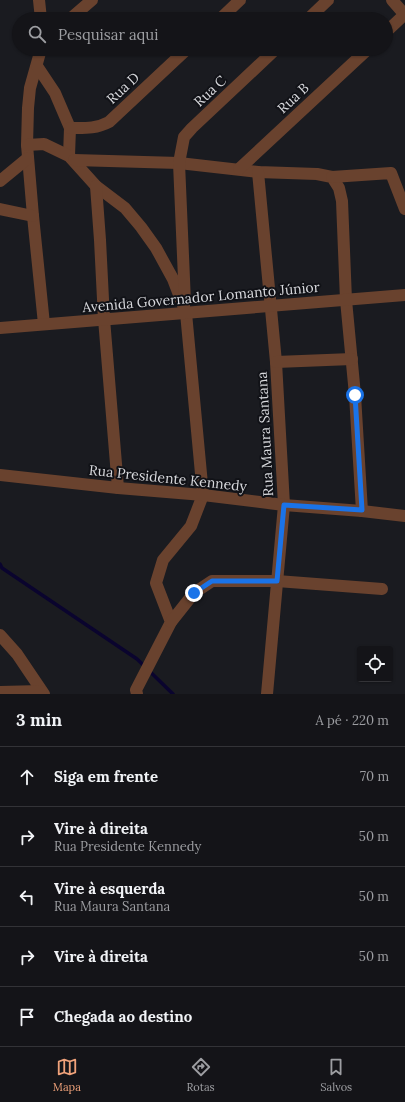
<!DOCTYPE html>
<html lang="pt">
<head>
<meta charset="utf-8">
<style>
	:root { --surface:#141418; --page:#212125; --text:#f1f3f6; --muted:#9d9ea2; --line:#333337; --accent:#f0a27a }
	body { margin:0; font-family:Lora,serif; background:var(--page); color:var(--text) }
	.controls { position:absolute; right:12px; bottom:12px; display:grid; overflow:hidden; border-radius:4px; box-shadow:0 1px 3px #0004 }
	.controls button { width:36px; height:36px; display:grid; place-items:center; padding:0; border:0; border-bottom:1px solid var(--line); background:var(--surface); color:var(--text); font:20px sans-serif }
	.stop { position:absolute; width:12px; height:12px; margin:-9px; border:3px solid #1a73e8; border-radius:50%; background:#fff }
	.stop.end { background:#1a73e8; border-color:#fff; box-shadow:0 1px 4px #0008 }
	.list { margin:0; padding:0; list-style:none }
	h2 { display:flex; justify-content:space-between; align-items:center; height:52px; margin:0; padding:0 16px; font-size:17px }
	h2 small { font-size:13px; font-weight:400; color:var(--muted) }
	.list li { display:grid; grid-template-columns:26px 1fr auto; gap:12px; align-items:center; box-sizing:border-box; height:60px; padding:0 16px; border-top:1px solid var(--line) }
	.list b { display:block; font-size:15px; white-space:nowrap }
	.list p { margin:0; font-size:13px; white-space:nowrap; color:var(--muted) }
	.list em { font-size:13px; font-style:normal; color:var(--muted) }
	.icon { flex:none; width:22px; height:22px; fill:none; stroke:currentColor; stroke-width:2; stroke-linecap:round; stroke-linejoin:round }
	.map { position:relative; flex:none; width:405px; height:694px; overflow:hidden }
	.search { position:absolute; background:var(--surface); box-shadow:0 1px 3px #0004; left:12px; right:12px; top:12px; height:44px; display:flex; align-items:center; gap:10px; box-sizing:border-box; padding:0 14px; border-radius:22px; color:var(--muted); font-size:15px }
	.sheet { height:352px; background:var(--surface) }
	nav { display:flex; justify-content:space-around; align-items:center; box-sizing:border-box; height:56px; border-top:1px solid var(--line); background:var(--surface); font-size:11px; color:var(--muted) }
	nav a { display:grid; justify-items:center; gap:2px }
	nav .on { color:var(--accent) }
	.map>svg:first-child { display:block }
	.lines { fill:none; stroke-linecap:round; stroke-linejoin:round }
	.stream { stroke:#0a042e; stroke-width:3.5 }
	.minor { stroke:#69422e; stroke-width:12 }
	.route { stroke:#1a73e8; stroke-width:5 }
	.labels { text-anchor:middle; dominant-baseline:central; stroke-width:4; stroke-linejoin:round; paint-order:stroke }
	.street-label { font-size:14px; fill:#d7d8dc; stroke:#111217 }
</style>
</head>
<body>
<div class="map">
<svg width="405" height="694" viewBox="0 0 405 694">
	<rect width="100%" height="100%" fill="#1a1b20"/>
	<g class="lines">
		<polyline class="stream" points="0,564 2,568 137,659 173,694"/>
		<g class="minor">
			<polyline points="39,0 41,19"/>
			<polyline points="392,0 405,15"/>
			<polyline points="70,19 92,0"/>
			<polyline points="220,19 240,0"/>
			<polyline points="308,19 328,0"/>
			<polyline points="386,32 405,14"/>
			<polyline points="41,49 30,88 28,108 27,145 33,216 44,324"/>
			<polyline points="37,66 55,93 70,128 69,156"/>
			<path d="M70 128C84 128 96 129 109 122L187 49"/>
			<polyline points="27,145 44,144 69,156 96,186 125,208 141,227 156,248 173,279 186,313 203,495 191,526 163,560 156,583 171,622 136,690 137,694"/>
			<polyline points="74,160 179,163 258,172 317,174 332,177 339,188 342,201 346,300 355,395 362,511"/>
			<polyline points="239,169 368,49"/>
			<polyline points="258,172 276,362 284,505 267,694"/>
			<polyline points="332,177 391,173 405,209"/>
			<polyline points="0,181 28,158"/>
			<polyline points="96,186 100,240 104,319 118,488"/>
			<polyline points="0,209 33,216"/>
			<polyline points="185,302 179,163 184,137 192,128 276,49"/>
			<polyline points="0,328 405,295"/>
			<polyline points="276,362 352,359"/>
			<polyline points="0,475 118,488 203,495 284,505 362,511 405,516"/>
			<polyline points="171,622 194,593 212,581 277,581 382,589"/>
			<polyline points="0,635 17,654 44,694"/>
			<polyline points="0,692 41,691"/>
		</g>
	</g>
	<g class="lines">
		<polyline class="route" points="194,593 212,581 277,581 284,505 362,510 355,395"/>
	</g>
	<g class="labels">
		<g class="street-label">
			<text transform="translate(123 88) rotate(-43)">Rua D</text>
			<text transform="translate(210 91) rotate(-43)">Rua C</text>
			<text transform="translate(293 98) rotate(-43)">Rua B</text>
			<text transform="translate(201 297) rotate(-5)">Avenida Governador Lomanto Júnior</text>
			<text transform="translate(265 434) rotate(-93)">Rua Maura Santana</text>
			<text transform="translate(168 478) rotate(6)">Rua Presidente Kennedy</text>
		</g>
	</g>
</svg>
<div class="controls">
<button><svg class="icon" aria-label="locate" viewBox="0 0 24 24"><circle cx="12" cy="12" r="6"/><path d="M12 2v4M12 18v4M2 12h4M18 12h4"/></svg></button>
</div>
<div class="stop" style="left:355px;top:395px"></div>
<div class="stop end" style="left:194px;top:593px"></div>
<div class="search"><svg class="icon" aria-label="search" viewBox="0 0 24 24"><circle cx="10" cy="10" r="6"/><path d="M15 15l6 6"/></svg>Pesquisar aqui</div>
</div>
<section class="sheet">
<h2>3 min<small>A pé · 220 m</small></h2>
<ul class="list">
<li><svg class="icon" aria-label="ahead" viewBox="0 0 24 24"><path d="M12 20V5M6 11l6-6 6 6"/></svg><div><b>Siga em frente</b></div><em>70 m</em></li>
<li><svg class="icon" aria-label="right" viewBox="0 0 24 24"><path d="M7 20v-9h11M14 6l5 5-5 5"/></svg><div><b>Vire à direita</b><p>Rua Presidente Kennedy</p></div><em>50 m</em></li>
<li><svg class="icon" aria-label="left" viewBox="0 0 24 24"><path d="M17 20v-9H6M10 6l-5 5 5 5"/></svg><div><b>Vire à esquerda</b><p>Rua Maura Santana</p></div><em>50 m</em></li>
<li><svg class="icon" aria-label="right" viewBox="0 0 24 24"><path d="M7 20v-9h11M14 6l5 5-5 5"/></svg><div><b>Vire à direita</b></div><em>50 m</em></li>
<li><svg class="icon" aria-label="arrive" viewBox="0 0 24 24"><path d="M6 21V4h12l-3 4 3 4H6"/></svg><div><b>Chegada ao destino</b></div></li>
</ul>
</section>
<nav>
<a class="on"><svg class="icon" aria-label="map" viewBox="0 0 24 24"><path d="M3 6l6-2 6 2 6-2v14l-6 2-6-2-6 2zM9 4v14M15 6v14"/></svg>Mapa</a>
<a><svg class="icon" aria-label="directions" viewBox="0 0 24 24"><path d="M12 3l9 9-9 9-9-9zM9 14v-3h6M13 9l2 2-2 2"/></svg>Rotas</a>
<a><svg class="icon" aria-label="saved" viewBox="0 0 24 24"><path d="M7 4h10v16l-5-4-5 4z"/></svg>Salvos</a>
</nav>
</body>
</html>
